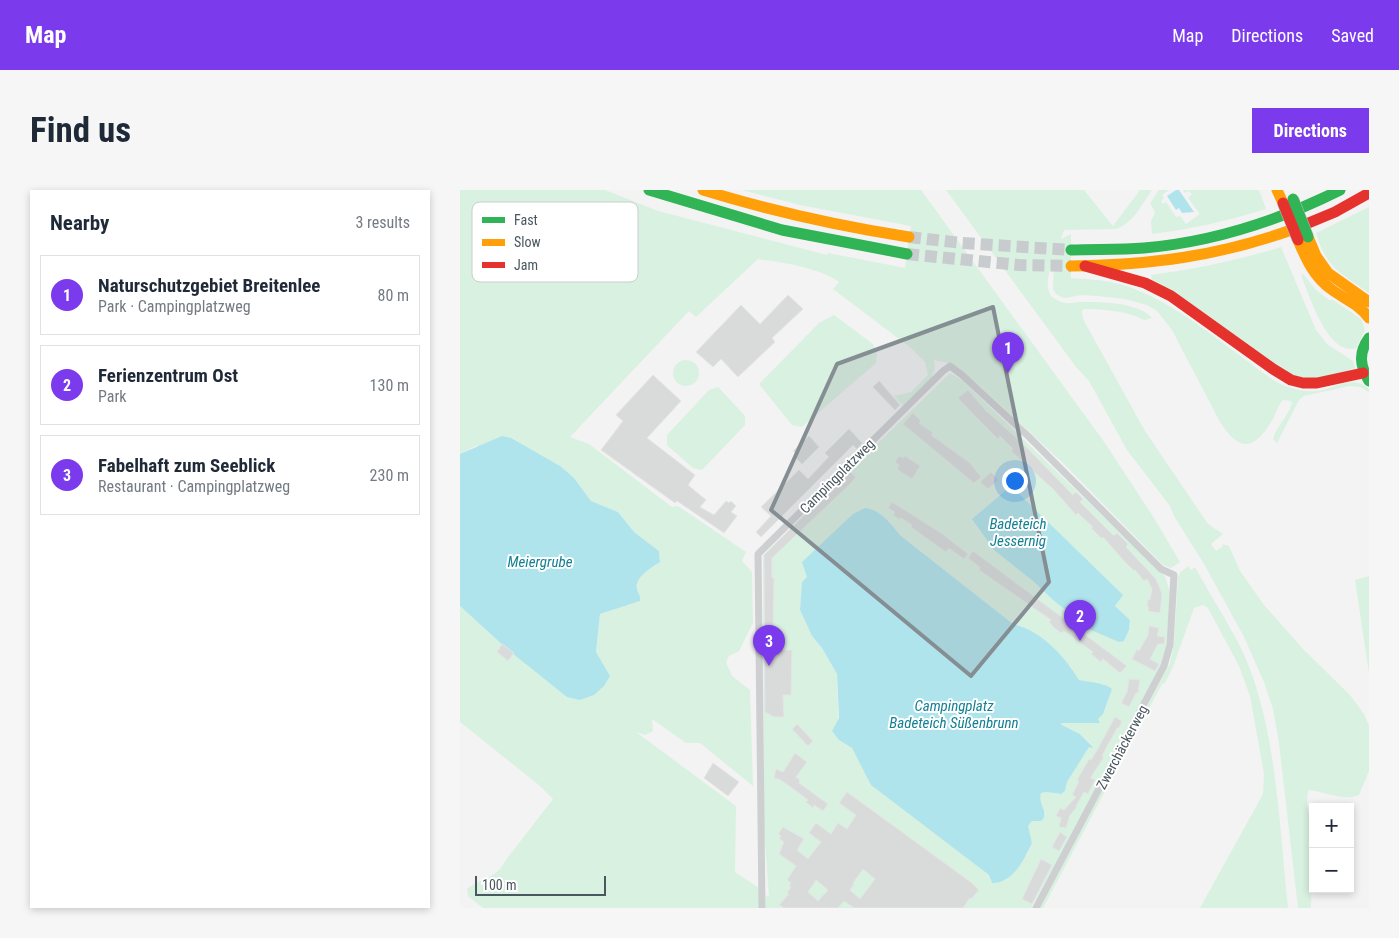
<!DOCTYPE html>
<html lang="en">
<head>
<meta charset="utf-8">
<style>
	:root { --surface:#fff; --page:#f6f6f7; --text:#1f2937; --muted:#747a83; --line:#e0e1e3; --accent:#7c3aed }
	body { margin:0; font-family:"Roboto Condensed",sans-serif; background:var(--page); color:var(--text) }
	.controls { position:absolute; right:15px; bottom:15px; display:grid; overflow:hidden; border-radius:0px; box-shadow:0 2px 8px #0003 }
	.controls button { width:45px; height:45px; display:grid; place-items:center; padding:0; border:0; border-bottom:1px solid var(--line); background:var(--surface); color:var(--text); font:25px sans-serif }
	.scale { position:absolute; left:15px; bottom:12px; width:131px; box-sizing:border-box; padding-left:5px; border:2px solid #4a575f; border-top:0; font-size:14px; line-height:18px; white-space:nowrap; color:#4a575f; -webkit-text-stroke:4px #fff; paint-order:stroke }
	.you { position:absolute; left:554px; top:290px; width:18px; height:18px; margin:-12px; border:4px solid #fff; border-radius:50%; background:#1a73e8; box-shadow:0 0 0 8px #1a73e833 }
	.badge { display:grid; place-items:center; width:32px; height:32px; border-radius:50%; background:var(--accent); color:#fff; font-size:16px; font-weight:700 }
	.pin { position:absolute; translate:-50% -41px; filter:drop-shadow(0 1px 2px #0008) }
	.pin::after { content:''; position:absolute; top:26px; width:18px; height:15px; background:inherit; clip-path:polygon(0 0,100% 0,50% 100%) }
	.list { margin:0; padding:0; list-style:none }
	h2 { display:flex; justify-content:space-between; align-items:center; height:65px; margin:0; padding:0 20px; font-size:21px }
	h2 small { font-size:16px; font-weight:400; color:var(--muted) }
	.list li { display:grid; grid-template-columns:32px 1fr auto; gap:15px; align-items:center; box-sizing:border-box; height:80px; margin:0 10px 10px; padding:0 10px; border:1px solid var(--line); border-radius:0px }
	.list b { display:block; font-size:19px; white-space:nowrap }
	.list p { margin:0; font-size:16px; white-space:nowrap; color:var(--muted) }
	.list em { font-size:16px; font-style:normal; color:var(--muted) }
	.map { position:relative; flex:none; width:909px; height:718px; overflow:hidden; border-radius:0px }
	header { display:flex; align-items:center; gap:30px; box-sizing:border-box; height:70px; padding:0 25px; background:var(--accent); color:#fff }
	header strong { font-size:24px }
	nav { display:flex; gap:28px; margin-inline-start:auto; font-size:18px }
	.intro { display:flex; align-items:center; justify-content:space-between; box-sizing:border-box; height:120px; padding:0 30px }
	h1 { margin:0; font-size:35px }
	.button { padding:12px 22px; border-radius:0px; background:var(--accent); color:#fff; font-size:18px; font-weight:700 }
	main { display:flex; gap:30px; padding:0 30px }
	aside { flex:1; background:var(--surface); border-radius:0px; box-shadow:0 2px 8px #0003 }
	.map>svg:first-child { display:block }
	.green { fill:#d9f1e1; fill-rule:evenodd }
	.water { fill:#b0e4ed }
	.building { fill:#d9dbdb; stroke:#e5e5e6; fill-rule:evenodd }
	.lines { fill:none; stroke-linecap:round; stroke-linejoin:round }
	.highway-tunnel { stroke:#c9ccce; stroke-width:12; stroke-dasharray:12 6; stroke-linecap:butt }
	.street { stroke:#cdcfd1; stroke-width:7 }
	.fast { stroke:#30b455; stroke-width:11 }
	.slow { stroke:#ff9f0a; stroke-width:11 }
	.jam { stroke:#e5322d; stroke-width:11 }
	.fast-bridge-casing { stroke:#b8bec2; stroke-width:12; stroke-linecap:butt }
	.jam-bridge-casing { stroke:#b8bec2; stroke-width:12; stroke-linecap:butt }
	.fast-bridge { stroke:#30b455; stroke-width:11 }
	.jam-bridge { stroke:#e5322d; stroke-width:11 }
	.marked { fill:#858e93; fill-opacity:0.2; stroke:#858e93; stroke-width:4; stroke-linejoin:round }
	.labels { text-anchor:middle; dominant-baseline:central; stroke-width:4; stroke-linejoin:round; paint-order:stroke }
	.street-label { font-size:14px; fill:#4a575f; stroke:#fff }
	.water-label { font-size:15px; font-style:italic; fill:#128093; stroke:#fff }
	.key { fill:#fff; stroke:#c9cdcf; stroke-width:1 }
	.key-label { font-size:14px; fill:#4a575f }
</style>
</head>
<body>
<header>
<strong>Map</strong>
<nav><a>Map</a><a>Directions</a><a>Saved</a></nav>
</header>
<div class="intro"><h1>Find us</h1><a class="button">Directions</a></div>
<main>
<aside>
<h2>Nearby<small>3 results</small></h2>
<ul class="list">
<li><span class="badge">1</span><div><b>Naturschutzgebiet Breitenlee</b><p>Park · Campingplatzweg</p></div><em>80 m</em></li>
<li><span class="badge">2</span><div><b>Ferienzentrum Ost</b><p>Park</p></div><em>130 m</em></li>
<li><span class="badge">3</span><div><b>Fabelhaft zum Seeblick</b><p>Restaurant · Campingplatzweg</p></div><em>230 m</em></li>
</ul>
</aside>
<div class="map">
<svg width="909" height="718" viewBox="0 0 909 718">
	<rect width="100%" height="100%" fill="#f3f3f3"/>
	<g class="green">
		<path d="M0 0H145L198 21 367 65 368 63 445 78 451 36 340 15 282 0H461L645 253 694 328 720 372 711 378 703 375 602 272 523 199 492 174 474 170 475 179 471 189 443 216 434 206 451 202 468 185 465 172 451 158 373 99 379 92C360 78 321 72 298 69L236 127 229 121 110 247 129 254 212 317 218 316 286 362 282 371 292 382 293 433 279 461 269 466 266 472 272 486 290 500 293 596 240 553H226L192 529 193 541 185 545 176 542 276 616 275 682 299 698V718H23L8 706 7 699C20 688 38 688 45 671L93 609 80 596 0 532V416L47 459 149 486 136 462 140 424 180 411C181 405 178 404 177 399 174 388 192 377 200 371L199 361 174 342 158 322 131 311 114 288 16 256 0 264Z"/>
		<path d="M486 0H624L653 36 680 0H692C681 15 675 32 656 39L604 40 601 49 611 44V88C627 89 644 90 660 94 703 107 739 135 775 162 791 173 807 188 825 196 834 199 846 202 855 201 875 200 891 183 909 199V202L900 197 889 196 844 206 839 210 817 253 813 249C816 237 828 227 832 213L830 211 823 210C818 215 817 221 814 227 796 259 781 265 760 232L712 140 697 121 687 115 665 109 637 106 621 105 606 108 601 107 596 104 593 99 594 68C590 78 584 95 591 106 594 109 601 112 605 113 610 114 615 112 620 112 641 112 678 112 692 128L684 130C665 120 647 120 626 119L622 120 623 129 685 241 748 334 763 344 751 354 756 361 763 356 762 354 769 356 780 381 804 415 844 460 890 505 904 524 909 536V581L899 605C883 612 864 601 848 600L847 614 853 647 851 718H838L819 553 813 519 804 492 784 447 744 374 714 326 710 316 667 260 629 191 616 177Z"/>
		<path d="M699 0H709L702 5 704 8 701 11 703 14 706 12 716 27 720 26 726 34 740 24 728 8 732 4 729 1 725 3 723 0H799L806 19C768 31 731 39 692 44L691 32 695 22 690 13Z"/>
		<path d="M909 17V103C881 83 867 79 856 43Z"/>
		<path d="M821 57 856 140 867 154 893 171 895 178 859 189 831 186 692 90 691 85C736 79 778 70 821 57Z"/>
		<path d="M843 84 856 100 869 110H873L901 129 905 140 896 158C868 167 849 104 841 85Z"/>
		<polygon points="374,125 413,154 417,163 416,173 342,237 332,235 299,194 359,133"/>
		<circle cx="226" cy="183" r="13"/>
		<path d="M490 183 502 190 705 386 710 402 706 458 700 476 611 647 571 718H305L306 705 309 707 304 639 303 365ZM428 331 441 346 553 434 562 436 611 477 619 490 634 494 646 495C649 509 648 517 638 529L640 532 601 533 602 535 620 544 633 556 632 558 629 556 607 592 605 601 600 604 586 602 581 603 579 608 586 624 581 631H572L567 636 572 653 567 665 532 693 529 685 412 595 392 558 379 550 377 484 362 458 352 446 340 420 342 392ZM573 391 662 405 655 416 670 430 669 440 664 451 631 440 593 410Z"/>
		<polygon points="258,197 285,226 285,235 242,280 233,278 207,255 207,245 249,200"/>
		<path d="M728 376 731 380 735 377C750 405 768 432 782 460 817 536 819 635 828 718H740L803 604 804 584 790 506 779 476 748 418 743 415 734 418 713 477 705 493 702 494 583 718H579L710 473 714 454 718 387 721 382Z"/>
		<polygon points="909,386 909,483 895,390"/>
	</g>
	<g class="water">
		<polygon points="716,0 719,0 734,22 722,23 719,18 716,20 707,6"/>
		<path d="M42 246 51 248 100 276 114 288 131 311 158 322 174 342 199 361 200 372C192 377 174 388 177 399 178 404 181 405 180 411L140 424 136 462 150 486 144 496 134 505 120 510 107 507 47 459 0 416V264Z"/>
		<polygon points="551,296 663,405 655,416 670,430 669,440 664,451 659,452 631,440 593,410 573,391 534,360 512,329"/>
		<path d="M405 318C421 320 431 334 441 346L553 434C580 440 605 466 619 490 628 492 646 493 652 499L643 524 638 529 640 533H601L602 535 620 544 633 557 632 558 629 557 607 592 605 601 601 604 586 602 581 603C577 615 591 622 581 631H572L568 636 572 653C564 670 553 693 532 693L529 685 411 595 392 558 379 550 372 541 379 528 377 484 362 458 352 446 340 420 342 392 347 387 342 372 393 324Z"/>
	</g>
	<g class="building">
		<polygon points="328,105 343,119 312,148 315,152 278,187 261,169 253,177 236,162 281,115 300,134"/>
		<polygon points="193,185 221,211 187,248 235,285 228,295 246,310 240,317 254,325 266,311 269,313 271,311 276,316 271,322 277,326 264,343 217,311 215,313 141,260 163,231 156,225"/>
		<polygon points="419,191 440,215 435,220 413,197"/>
		<polygon points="508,200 525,220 561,252 613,305 616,302 623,309 620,312 653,345 655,345 657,343 668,354 666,357 696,389 702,404 700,423 688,421 689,417 687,417 688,409 690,410 692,399 687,389 684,391 675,380 674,381 665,372 643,347 642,349 631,338 633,337 618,323 616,325 593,299 551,261 553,259 540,246 538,249 517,228 498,208"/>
		<polygon points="453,223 461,231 459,233 473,243 471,245 510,273 521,287 514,293 443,234"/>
		<polygon points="389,239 402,253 397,259 393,255 301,347 296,342 311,326 301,317 339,280 348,289 369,267 365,263"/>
		<polygon points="349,246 359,257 342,274 335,267 338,265 333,261"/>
		<polygon points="439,266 443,268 445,266 460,276 452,289 437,279 439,275 435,272"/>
		<polygon points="389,281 396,287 389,295 312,368 312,388 314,388 313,441 315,441 316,460 332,460 331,505 323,505 324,527 314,527 305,522 304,365"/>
		<polygon points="531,282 539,290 528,299 520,292"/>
		<polygon points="432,312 481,343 508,364 504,369 489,358 486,362 451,337 452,335 441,328 439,329 433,325 435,322 428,318"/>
		<polygon points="513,361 544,384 667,476 660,483 643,469 641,472 631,464 633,462 604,441 601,443 592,436 592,435 589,432 591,430 519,380 520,377 508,368"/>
		<polygon points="689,436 699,438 697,446 705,447 704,454 698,454 690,469 699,474 695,481 672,469 677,459 679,461 688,445"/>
		<polygon points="42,454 54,463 48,471 37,462"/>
		<polygon points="669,489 680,490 678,503 676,503 669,517 661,513 667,502"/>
		<polygon points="655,527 662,531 659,538 657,538 642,566 644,567 631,587 631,588 635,590 628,604 624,602 616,616 617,617 610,625 606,638 599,637 601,628 596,626 600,618 604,620 616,607 612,605 619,591 617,590 629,569 631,570 636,562"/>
		<polygon points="337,534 353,551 348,556 332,539"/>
		<polygon points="335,563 347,572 336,587 340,590 339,593 368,614 363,621 354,615 353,618 346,612 348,610 321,590 314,588 316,579 323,582"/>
		<polygon points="253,573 279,592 268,606 244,588"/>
		<path d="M387 602 512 693 519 700 511 709 510 708 503 718H394L384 711 378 718H324L319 715 329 704 327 703 331 697 329 696 331 693 327 690 336 676 319 664 324 652 319 648 321 646 318 644 323 637 344 649 337 660 348 669 361 652 349 643 356 633 371 644 378 633 387 639 396 625 379 613ZM403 679 415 689 400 709 390 700 394 694 393 693ZM356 690 368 700 358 711 348 702Z"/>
		<polygon points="600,642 607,647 599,661 592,657"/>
		<polygon points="581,669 592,675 572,714 562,709"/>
	</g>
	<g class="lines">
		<g class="highway-tunnel">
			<polyline points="449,47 502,53 611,60"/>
			<polyline points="447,64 559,75 611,76"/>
		</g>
		<polyline class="street" points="302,718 298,364 483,181 490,176 502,185 568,246 701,379 714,385 710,455 704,476 576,718"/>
		<g class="fast">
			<polyline points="189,0 322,40 447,64"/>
			<path d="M611 60C635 59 659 60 684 58 753 52 818 31 880 0"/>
			<path d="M909 148C898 163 900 176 909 191"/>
		</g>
		<g class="slow">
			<path d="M243 0C311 21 379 36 449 47"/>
			<polyline points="817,0 823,13"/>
			<polyline points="848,47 856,66 868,83 909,112"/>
			<path d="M838 50C846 69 854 87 871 99 884 109 899 114 909 128"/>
			<path d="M611 76C691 75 759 66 834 39"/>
		</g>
		<g class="jam">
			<polyline points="834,39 875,22 909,3"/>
			<polyline points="625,76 685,93 711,106 813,179 831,190 843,193 857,193 903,183"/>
		</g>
		<defs>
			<polyline id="fast-bridge" points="833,9 848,47"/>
			<polyline id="jam-bridge" points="823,13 838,50"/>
		</defs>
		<use href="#fast-bridge" class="fast-bridge-casing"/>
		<use href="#jam-bridge" class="jam-bridge-casing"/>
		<use href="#fast-bridge" class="fast-bridge"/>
		<use href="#jam-bridge" class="jam-bridge"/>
	</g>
	<path class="marked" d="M533 117 589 392 511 486 311 320 377 174Z"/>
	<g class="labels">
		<g class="street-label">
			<text transform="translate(377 286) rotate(-45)">Campingplatzweg</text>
			<text transform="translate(662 557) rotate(-62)">Zwerchäckerweg</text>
		</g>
		<g class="water-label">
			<text x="558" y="334">Badeteich<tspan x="558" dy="17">Jessernig</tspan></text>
			<text x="80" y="372">Meiergrube</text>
			<text x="494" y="516">Campingplatz<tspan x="494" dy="17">Badeteich Süßenbrunn</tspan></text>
		</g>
	</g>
	<rect x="12" y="12" width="166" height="80" rx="8" class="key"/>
	<rect x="22" y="27" width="23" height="6" fill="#30b455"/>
	<rect x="22" y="49" width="23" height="7" fill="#ff9f0a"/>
	<rect x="22" y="72" width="23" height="6" fill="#e5322d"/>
	<g class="key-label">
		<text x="54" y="35">Fast</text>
		<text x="54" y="57">Slow</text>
		<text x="54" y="80">Jam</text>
	</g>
</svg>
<div class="controls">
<button>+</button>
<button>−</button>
</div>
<div class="scale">100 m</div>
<div class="you"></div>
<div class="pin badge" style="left:548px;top:183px">1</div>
<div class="pin badge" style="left:620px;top:451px">2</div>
<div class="pin badge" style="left:309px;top:476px">3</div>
</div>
</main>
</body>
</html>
